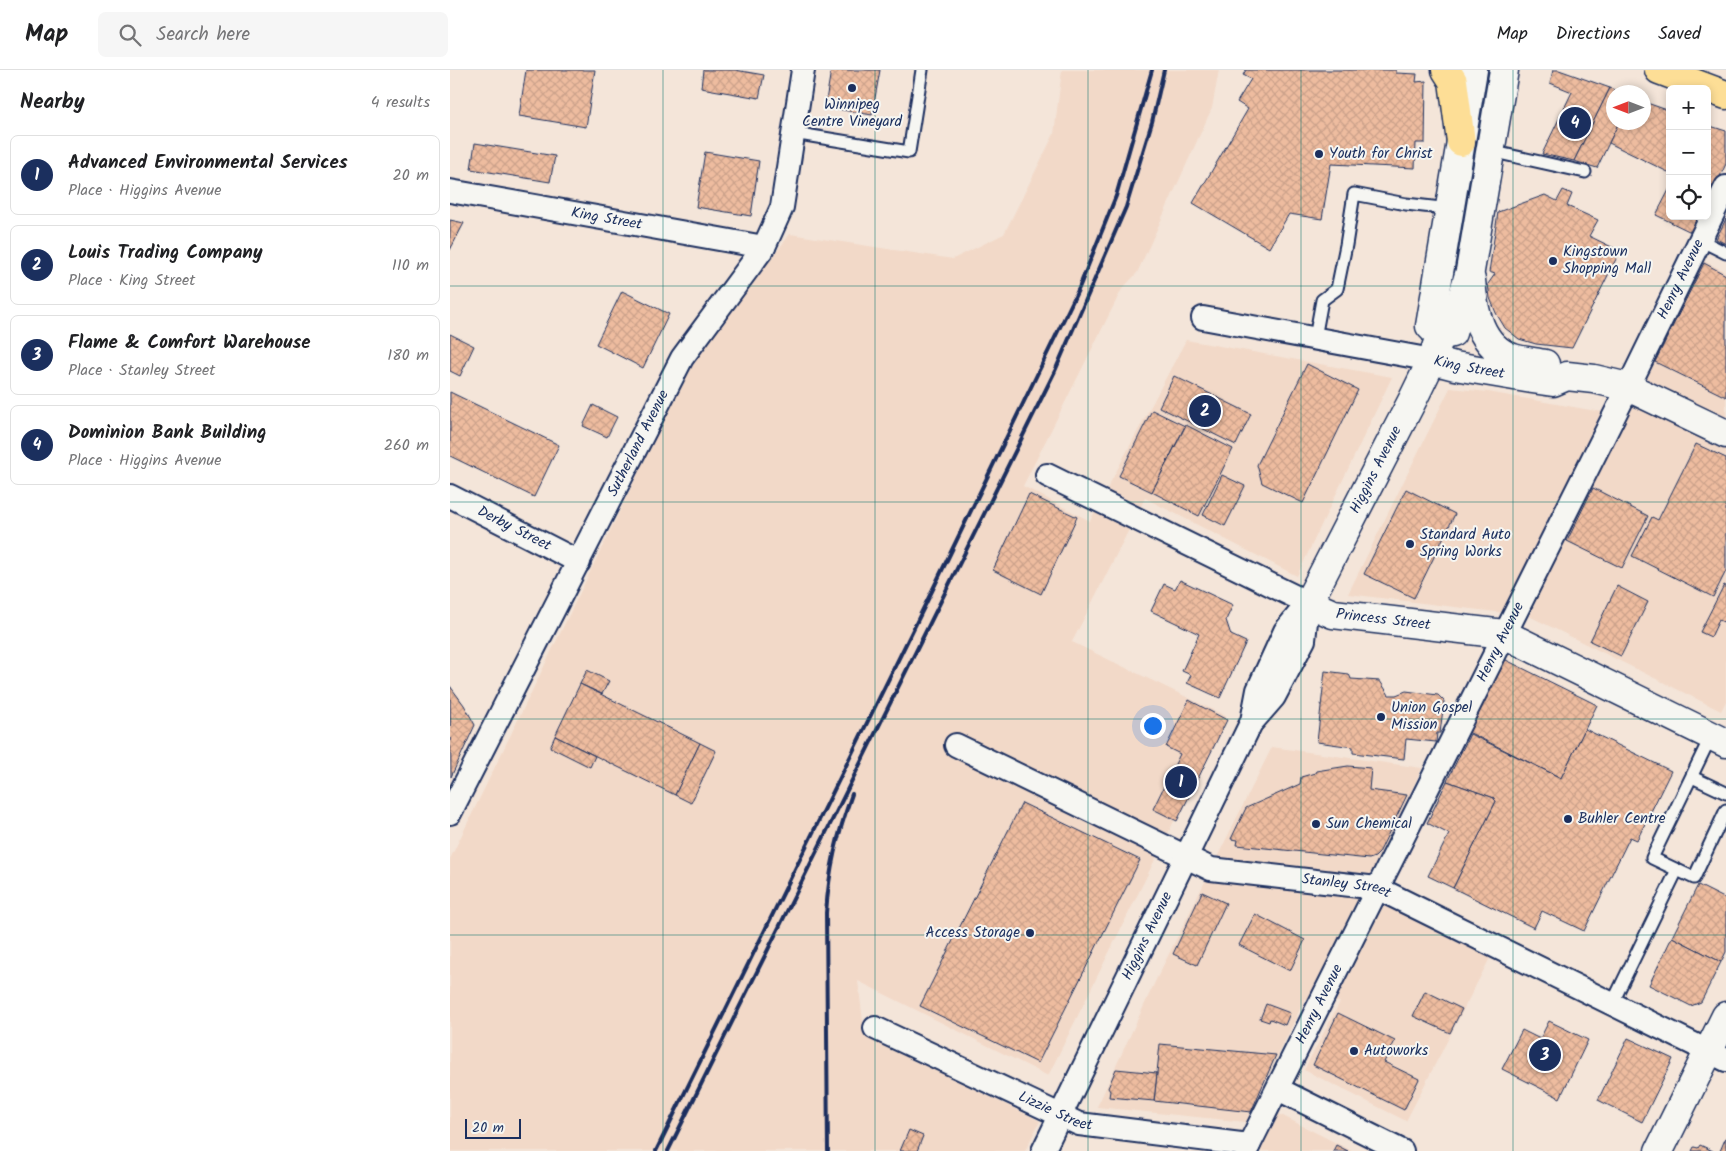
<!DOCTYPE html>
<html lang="en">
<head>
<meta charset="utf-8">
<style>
	:root { --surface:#fff; --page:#f6f6f6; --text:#202124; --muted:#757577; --line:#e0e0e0; --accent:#1b2f5e }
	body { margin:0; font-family:Kalam,sans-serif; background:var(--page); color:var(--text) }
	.controls { position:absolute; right:15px; top:15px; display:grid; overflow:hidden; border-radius:8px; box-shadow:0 2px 8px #0003 }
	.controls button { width:45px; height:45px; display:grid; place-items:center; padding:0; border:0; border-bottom:1px solid var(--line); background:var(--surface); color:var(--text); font:25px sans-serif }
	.compass { position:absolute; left:1156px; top:15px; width:45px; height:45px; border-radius:50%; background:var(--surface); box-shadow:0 2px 8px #0003; rotate:270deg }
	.scale { position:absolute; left:15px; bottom:12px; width:56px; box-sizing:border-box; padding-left:5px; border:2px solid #1b2f5e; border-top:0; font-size:14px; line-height:18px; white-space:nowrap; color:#1b2f5e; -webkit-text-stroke:4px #f6f6f2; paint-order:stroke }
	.you { position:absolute; left:702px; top:655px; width:18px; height:18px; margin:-12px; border:4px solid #fff; border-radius:50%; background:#1a73e8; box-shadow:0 0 0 8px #1a73e833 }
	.badge { display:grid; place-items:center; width:32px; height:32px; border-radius:50%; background:var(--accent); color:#fff; font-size:16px; font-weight:700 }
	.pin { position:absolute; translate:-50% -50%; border:2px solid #fff; box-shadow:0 1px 5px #0006 }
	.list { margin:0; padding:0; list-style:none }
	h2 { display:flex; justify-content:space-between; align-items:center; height:65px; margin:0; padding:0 20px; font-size:21px }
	h2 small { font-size:16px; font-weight:400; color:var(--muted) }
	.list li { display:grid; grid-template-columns:32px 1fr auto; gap:15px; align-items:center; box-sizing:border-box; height:80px; margin:0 10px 10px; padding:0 10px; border:1px solid var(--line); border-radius:8px }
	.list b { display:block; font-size:19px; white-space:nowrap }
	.list p { margin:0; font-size:16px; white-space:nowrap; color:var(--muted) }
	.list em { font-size:16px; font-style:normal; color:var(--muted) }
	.icon { flex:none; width:28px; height:28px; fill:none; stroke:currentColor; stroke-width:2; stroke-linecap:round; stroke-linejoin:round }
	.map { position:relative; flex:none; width:1276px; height:1081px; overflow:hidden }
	header { display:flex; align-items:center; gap:30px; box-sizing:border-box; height:70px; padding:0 25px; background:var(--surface); border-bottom:1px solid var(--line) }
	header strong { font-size:24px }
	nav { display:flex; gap:28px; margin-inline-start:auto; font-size:18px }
	.search { width:350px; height:45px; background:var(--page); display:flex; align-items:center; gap:12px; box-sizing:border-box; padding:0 18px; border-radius:8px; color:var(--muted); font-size:19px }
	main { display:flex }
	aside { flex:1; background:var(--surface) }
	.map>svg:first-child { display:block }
	.built { fill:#f2d9c8 }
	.building { fill:url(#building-cross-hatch); stroke:#1b2f5e }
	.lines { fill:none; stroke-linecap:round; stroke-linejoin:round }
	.service-casing { stroke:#1b2f5e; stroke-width:15 }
	.minor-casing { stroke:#1b2f5e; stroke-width:26 }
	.secondary-casing { stroke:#1b2f5e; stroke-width:31 }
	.primary-casing { stroke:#1b2f5e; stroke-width:31 }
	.service { stroke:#f6f6f2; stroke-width:11 }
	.minor { stroke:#f6f6f2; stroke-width:22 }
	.secondary { stroke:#f6f6f2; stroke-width:28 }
	.primary { stroke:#fdde96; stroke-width:28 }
	.rail { stroke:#1b2f5e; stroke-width:4 }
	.grid { fill:none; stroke:#0f766e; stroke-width:1; stroke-opacity:0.55 }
	.poi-dot { fill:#1b2f5e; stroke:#f6f6f2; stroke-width:2 }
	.labels { text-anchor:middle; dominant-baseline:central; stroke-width:4; stroke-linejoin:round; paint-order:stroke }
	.poi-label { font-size:15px; fill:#1b2f5e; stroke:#f6f6f2; text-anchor:start }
	.street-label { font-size:15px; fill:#1b2f5e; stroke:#f6f6f2 }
</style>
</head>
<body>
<header>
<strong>Map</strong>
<div class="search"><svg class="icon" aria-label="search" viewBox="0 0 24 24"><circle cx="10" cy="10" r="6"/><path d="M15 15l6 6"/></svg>Search here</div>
<nav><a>Map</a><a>Directions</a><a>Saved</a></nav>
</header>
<main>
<aside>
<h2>Nearby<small>4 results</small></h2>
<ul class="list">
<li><span class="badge">1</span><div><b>Advanced Environmental Services</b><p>Place · Higgins Avenue</p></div><em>20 m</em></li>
<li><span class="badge">2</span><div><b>Louis Trading Company</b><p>Place · King Street</p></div><em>110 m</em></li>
<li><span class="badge">3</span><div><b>Flame &amp; Comfort Warehouse</b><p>Place · Stanley Street</p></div><em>180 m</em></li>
<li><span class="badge">4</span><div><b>Dominion Bank Building</b><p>Place · Higgins Avenue</p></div><em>260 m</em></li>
</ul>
</aside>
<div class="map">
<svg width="1276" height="1081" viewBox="0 0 1276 1081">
	<defs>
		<pattern id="building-cross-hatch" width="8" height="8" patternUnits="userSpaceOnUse" patternTransform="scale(1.25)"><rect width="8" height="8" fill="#eebc9f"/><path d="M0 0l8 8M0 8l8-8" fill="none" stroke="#cca28b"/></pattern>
	</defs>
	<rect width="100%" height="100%" fill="#f4e5d9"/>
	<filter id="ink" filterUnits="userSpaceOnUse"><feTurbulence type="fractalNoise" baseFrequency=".02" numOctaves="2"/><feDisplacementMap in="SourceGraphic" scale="10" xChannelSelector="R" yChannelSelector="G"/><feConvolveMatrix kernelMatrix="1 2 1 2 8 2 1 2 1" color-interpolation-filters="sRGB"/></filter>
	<g filter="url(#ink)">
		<g class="built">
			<polygon points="612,0 769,0 762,38 687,203 672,219 573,416 640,451 736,270 942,307 847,506 695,428 622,572 776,646 598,1006 408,911 415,967 590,1051 575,1081 0,1081 0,789 239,299 340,164 503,189 554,164 604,64"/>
			<polygon points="1254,191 1276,202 1276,631 1271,641 1079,546 898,524 1000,318 1038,322 1175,346"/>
			<polygon points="822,677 972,698 912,825 1042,884 956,1051 854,1000 890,932 855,929 796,1052 647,1037 704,914"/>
			<polygon points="827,1043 902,1081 808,1081"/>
		</g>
		<g class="building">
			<polygon points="76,0 145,0 136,57 69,46"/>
			<polygon points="253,0 285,0 314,5 309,28 251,18"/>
			<polygon points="381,0 430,0 422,45 375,37"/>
			<polygon points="796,0 946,0 946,3 967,4 966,12 976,11 975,73 966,73 965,98 881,94 872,149 839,144 819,178 743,133 798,39 787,32 801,9 793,5"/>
			<polygon points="1103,0 1109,0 1160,18 1124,91 1092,84 1122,22 1100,13"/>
			<polygon points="1160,18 1170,22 1164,22 1164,52 1169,52 1147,98 1124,91"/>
			<polygon points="1194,32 1220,41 1220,103 1159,73 1169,52 1194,52"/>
			<polygon points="1257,55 1276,61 1276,94 1257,133"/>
			<polygon points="25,73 105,86 100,112 21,99"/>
			<polygon points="255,82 309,91 301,146 246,137"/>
			<polygon points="1220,118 1220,146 1251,146 1243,163 1206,145"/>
			<polygon points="1113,120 1122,124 1117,136 1148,150 1139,166 1170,181 1122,278 1086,274 1069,269 1055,258 1046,243 1040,228 1038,214 1045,204 1039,202 1048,142 1095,125 1107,131"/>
			<polygon points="1276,149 1276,174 1266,169"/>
			<polygon points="0,150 14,153 0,180"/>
			<polygon points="1254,193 1276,205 1276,327 1205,292"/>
			<polygon points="172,221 219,244 193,298 146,274"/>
			<polygon points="0,264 24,276 10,306 0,301"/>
			<polygon points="857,294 908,320 853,433 812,413 807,395"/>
			<polygon points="724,306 801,344 786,375 709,337"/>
			<polygon points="0,322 109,375 84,427 0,386"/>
			<polygon points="143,335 167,347 157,367 133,356"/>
			<polygon points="702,340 735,356 702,422 669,406"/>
			<polygon points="736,355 783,379 749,446 702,422"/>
			<polygon points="1246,374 1276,388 1276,501 1263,527 1182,486 1202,447 1208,450"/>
			<polygon points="772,405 795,416 775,456 753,445"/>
			<polygon points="1143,418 1198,446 1172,498 1117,471"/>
			<polygon points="956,419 1005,444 964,528 914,504"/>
			<polygon points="579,424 627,447 591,524 543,500"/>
			<polygon points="730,510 783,535 776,550 781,565 796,572 770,628 737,613 741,605 732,601 749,564 701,541 714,514 725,519"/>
			<polygon points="1274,515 1276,516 1276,553 1269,550 1261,567 1250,562"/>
			<polygon points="1167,516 1198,532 1171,586 1140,571"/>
			<polygon points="1054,589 1147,635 1111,708 1018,662"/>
			<polygon points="137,600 159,611 152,624 130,614"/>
			<polygon points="875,601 899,604 901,609 930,611 939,625 946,625 956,621 988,625 994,631 990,663 987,663 986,672 956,669 954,689 903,683 903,677 867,672"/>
			<polygon points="130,614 250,673 225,725 105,666"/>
			<polygon points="0,616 14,635 25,655 1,707"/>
			<polygon points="739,630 777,650 727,751 703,739 730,684 716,677"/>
			<polygon points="1135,659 1221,701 1187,770 1180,767 1134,861 1092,841 1084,858 1003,818 1046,731 1044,729 1044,728 997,711 1020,664 1111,708"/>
			<polygon points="105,666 145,686 140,697 100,677"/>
			<polygon points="250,673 266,681 241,733 225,725"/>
			<polygon points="898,696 921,698 919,720 957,725 929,783 925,787 919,789 787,775 788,770 781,769 796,738 850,714 851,707 865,703 866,701"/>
			<polygon points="997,711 1044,728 1044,729 1046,731 1003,818 978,806 999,764 977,753"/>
			<polygon points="572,733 690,790 588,993 470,936"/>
			<polygon points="1248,815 1276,829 1276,882 1271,892 1222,867"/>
			<polygon points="752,822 776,833 747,895 723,884"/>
			<polygon points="805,844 855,870 840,901 789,875"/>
			<polygon points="1222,867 1271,892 1251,932 1241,936 1199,915"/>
			<polygon points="975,921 1012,939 1000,963 963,946"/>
			<polygon points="816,934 840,943 835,955 820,949 819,952 810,949"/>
			<polygon points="888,943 945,971 934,992 969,1009 954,1040 863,995"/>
			<polygon points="1099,951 1138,970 1110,1028 1052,999 1072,960 1090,969"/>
			<polygon points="1178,968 1223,989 1192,1052 1148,1030"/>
			<polygon points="710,974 826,985 801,1042 704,1031"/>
			<polygon points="666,999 707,1003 704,1031 659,1027 660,1021 658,1018"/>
			<polygon points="459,1060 473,1066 467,1081 450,1081"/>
			<polygon points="1276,1067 1276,1081 1270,1081"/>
			<polygon points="886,1075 898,1081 883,1081"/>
			<polygon points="1250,1075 1263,1081 1242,1081 1244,1077 1248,1078"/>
		</g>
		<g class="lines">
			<defs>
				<g id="service">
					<polyline points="343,63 459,82 472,0"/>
					<polyline points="1040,81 1135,102"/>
					<polyline points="1250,170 1276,183"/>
					<polyline points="865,268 872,230 887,219 896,175 904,124 956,134 1000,139"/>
					<polyline points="1261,666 1202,788 1244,808 1276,740"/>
					<polyline points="1242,707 1276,723"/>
					<polyline points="1162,934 1227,800"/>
				</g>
				<g id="minor">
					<path id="s1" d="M0 121 314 177"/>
					<polyline points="753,248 982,290"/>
					<polyline points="597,405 858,533"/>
					<path id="s2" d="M0 426 129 492"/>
					<polyline points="803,651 824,627 854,570 858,533"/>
					<path id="s3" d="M506 675 761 799 927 818 1276 990"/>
					<path id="s4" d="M0 743 232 288 314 177 332 137 353 0"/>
					<path id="s5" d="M425 958 629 1054 799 1075"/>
					<polyline points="828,1019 952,1081"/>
					<path id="s6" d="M593 1081 802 651 808 620 835 561 858 533"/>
					<path id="s7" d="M796 1081 1170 334 1276 117"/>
				</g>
				<g id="secondary">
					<path d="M1021 210C1023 240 1030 277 1063 288 1073 291 1085 292 1095 294"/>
					<path id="s8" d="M990 266 982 290 962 331 858 533 883 544 1054 564 1276 673"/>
					<polyline points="990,266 1002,263 1020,201 1054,0"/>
					<polyline points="990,266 980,256 1023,0"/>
					<path id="s9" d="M982 290 1005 296 1082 309 1103 312 1117 306 1144 309 1178 317 1276 364"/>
					<polyline points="1209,1081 1276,946"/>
				</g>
				<g id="primary">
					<polyline points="996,0 1003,11 1011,72"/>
					<polyline points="1209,0 1276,25"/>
				</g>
			</defs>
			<use href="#service" class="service-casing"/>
			<use href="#minor" class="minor-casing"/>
			<use href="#secondary" class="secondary-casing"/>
			<use href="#primary" class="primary-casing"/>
			<use href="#service" class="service"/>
			<use href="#minor" class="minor"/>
			<use href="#secondary" class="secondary"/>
			<use href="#primary" class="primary"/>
			<g class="rail">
				<polyline points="206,1081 482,521 629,218 666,126 702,0"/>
				<polyline points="218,1081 605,301 676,137 702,52 714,0"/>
				<path d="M378 1081 376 843C379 798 387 766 402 724"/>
			</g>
		</g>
	</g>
	<path class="grid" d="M213 0V1081M425 0V1081M638 0V1081M851 0V1081M1063 0V1081M0 216H1276M0 432H1276M0 649H1276M0 865H1276"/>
	<g class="poi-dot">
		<circle cx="402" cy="18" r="5"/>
		<circle cx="869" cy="84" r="5"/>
		<circle cx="1103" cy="191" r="5"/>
		<circle cx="960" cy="474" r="5"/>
		<circle cx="931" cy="647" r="5"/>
		<circle cx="1118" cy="749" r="5"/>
		<circle cx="866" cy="754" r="5"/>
		<circle cx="580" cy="863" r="5"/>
		<circle cx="904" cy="981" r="5"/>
	</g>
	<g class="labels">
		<g class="poi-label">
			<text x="402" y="35" text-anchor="middle">Winnipeg<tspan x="402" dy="17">Centre Vineyard</tspan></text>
			<text x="879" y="84">Youth for Christ</text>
			<text x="1113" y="182">Kingstown<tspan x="1113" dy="17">Shopping Mall</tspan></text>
			<text x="970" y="465">Standard Auto<tspan x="970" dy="17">Spring Works</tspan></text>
			<text x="941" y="638">Union Gospel<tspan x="941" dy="17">Mission</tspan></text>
			<text x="1128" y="749">Buhler Centre</text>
			<text x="876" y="754">Sun Chemical</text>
			<text x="570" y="863" text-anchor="end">Access Storage</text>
			<text x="914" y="981">Autoworks</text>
		</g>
		<g class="street-label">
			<text stroke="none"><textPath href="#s1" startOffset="159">King Street</textPath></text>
			<text stroke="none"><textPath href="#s7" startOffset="974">Henry Avenue</textPath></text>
			<text stroke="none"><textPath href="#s9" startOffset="38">King Street</textPath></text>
			<text stroke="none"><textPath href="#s4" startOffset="415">Sutherland Avenue</textPath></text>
			<text transform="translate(926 400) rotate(-63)">Higgins Avenue</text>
			<text stroke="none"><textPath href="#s2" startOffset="72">Derby Street</textPath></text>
			<text stroke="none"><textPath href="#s8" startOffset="376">Princess Street</textPath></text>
			<text stroke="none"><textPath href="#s7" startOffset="569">Henry Avenue</textPath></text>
			<text stroke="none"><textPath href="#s3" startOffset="420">Stanley Street</textPath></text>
			<text stroke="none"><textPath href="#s6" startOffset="239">Higgins Avenue</textPath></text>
			<text stroke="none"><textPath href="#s7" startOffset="164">Henry Avenue</textPath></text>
			<text stroke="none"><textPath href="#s5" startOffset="199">Lizzie Street</textPath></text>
		</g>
	</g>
</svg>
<div class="controls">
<button>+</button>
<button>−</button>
<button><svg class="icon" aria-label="locate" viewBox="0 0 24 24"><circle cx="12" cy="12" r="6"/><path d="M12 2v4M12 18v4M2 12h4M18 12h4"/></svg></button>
</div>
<svg class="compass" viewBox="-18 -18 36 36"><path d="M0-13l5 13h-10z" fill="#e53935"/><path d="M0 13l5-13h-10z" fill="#757577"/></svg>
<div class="scale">20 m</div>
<div class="you"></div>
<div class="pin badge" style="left:731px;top:712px">1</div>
<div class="pin badge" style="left:755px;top:341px">2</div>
<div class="pin badge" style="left:1095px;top:985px">3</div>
<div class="pin badge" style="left:1125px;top:53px">4</div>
</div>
</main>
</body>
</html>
